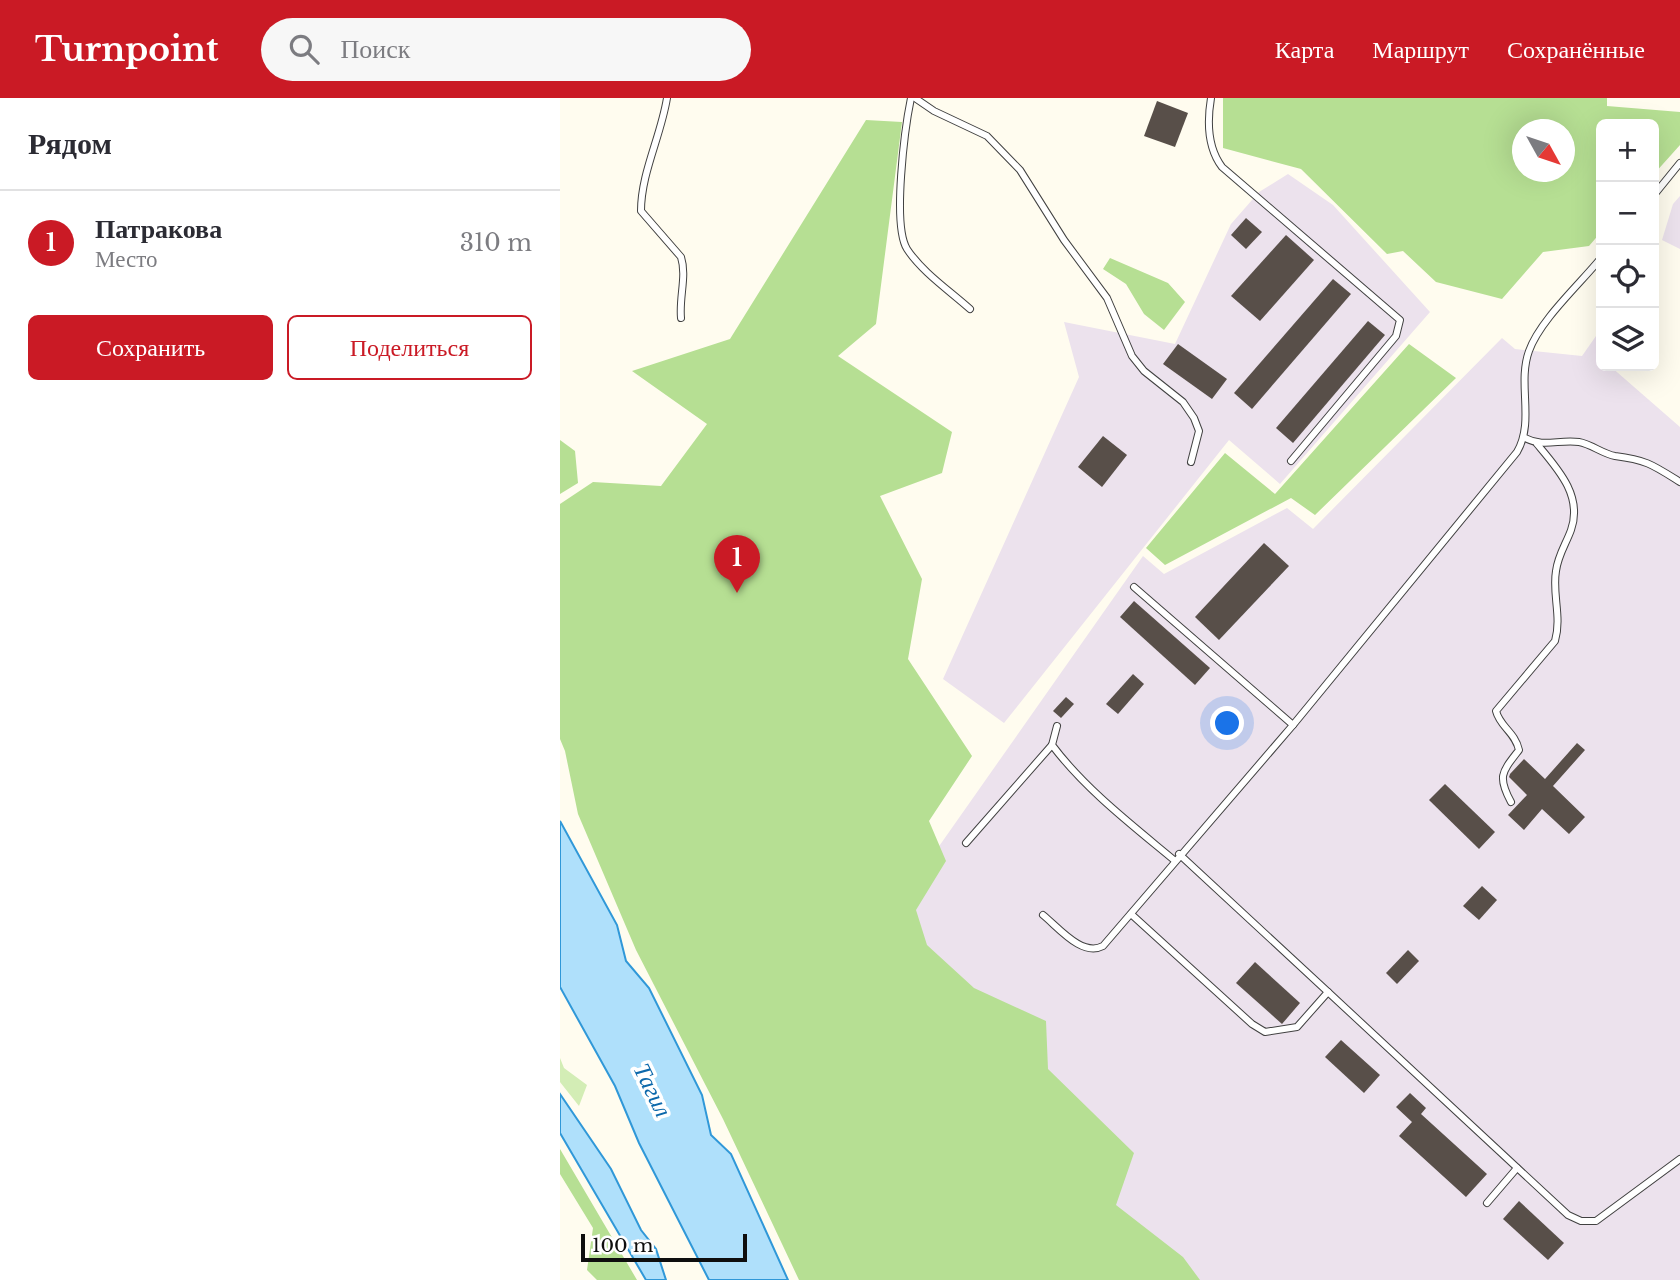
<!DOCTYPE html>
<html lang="ru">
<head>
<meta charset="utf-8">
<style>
	:root { --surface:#fff; --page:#f7f7f7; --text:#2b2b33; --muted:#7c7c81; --line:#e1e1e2; --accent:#ca1a25 }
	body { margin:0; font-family:"Libre Baskerville",serif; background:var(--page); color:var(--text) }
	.controls { position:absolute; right:21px; top:21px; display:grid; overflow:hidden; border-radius:10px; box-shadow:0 7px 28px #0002 }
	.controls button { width:63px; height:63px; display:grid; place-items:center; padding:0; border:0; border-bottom:2px solid var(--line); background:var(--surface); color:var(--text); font:35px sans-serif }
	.compass { position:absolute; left:952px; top:21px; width:63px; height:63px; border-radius:50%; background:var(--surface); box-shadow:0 7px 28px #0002; rotate:130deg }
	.scale { position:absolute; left:21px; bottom:18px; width:166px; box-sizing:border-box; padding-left:7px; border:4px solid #0e0e0e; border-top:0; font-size:19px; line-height:24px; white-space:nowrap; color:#0e0e0e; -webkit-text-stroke:5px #fff; paint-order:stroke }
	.you { position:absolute; left:668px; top:626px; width:24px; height:24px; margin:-18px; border:5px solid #fff; border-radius:50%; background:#1a73e8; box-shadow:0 0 0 10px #1a73e833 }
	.badge { display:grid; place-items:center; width:46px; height:46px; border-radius:50%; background:var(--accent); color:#fff; font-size:23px; font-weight:700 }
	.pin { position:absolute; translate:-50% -58px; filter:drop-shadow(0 2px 4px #0008) }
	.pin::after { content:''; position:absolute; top:37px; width:24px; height:21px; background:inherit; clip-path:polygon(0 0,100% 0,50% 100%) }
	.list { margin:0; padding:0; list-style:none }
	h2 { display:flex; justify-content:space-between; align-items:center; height:91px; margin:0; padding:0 28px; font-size:30px }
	h2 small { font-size:23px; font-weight:400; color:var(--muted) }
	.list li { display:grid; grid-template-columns:46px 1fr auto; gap:21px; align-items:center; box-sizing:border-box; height:105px; padding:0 28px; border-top:2px solid var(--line) }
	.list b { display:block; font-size:26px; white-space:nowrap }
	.list p { margin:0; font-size:23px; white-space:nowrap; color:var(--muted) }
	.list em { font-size:23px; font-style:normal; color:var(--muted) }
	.actions { display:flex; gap:14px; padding:21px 28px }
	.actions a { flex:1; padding:16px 0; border:2px solid var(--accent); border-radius:10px; text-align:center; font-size:24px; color:var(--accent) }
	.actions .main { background:var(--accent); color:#fff }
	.icon { flex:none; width:38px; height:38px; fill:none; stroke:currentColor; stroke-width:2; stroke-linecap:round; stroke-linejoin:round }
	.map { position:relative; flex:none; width:1120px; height:1182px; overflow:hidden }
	header { display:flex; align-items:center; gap:42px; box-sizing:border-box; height:98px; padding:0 35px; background:var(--accent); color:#fff }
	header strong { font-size:33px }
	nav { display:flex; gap:38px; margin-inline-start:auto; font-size:24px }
	.search { width:490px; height:63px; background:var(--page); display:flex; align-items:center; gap:18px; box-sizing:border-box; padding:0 24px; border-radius:38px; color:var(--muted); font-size:26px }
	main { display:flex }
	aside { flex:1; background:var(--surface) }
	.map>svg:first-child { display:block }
	.industrial { fill:#ece2ed }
	.green { fill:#d3edb5 }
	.forest { fill:#b6df93; fill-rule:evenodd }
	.water { fill:#afe0fb; stroke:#3098d8; stroke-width:2 }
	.building { fill:#584f49 }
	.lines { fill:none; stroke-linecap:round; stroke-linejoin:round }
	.lane-casing { stroke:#414141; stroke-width:8 }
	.lane { stroke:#fff; stroke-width:6 }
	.labels { text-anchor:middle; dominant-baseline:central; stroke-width:7; stroke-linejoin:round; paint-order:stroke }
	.water-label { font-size:24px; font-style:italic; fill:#0c68ab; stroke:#fff }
</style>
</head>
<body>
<header>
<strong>Turnpoint</strong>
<div class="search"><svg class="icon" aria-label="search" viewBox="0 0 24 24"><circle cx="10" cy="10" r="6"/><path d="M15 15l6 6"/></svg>Поиск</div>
<nav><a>Карта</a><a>Маршрут</a><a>Сохранённые</a></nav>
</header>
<main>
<aside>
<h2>Рядом<small></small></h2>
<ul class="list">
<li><span class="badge">1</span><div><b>Патракова</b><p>Место</p></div><em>310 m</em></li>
</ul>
<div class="actions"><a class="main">Сохранить</a><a>Поделиться</a></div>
</aside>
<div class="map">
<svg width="1120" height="1182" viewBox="0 0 1120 1182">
	<rect width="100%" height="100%" fill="#fffcef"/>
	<g class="industrial">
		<polygon points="728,76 773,107 870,214 720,386 669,342 444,625 383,581 519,279 504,224 615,246 671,126 699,94"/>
		<polygon points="1120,98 1120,151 1102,142 1113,106"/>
		<polygon points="1036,238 1041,241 1041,268 1050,268 1120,329 1120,1182 520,1182 331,1026 349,791 583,458 604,476 727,410 753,431 942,240 955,251 1022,258"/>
	</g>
	<polygon class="green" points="0,960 4,970 27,987 19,1008 0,984"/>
	<g class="forest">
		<path d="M663 0H1047V8L1120 14V47L1094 76V26H1041V134L1029 148 983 154 942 201 876 184 843 153 827 156 741 71 663 50ZM962 32H1004V74H962Z"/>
		<polygon points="306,22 342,24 316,226 278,258 392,334 382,375 320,398 362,481 348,561 412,658 369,723 386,763 356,812 367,847 414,890 486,923 488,971 574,1055 556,1107 623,1159 640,1182 239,1182 163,1021 76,852 18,716 5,653 0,641 0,406 33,384 101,388 147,326 72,273 170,241"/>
		<polygon points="550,160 608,185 625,204 604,232 584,216 566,186 543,171"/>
		<polygon points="849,246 896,280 755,417 731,400 605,467 586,450 665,355 715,396"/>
		<polygon points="0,342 15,353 18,385 0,396"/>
		<polygon points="0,1051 77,1182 37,1182 27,1172 33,1130 0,1076"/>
	</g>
	<g class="water">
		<polygon points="0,723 57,827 66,863 89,890 142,997 151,1037 171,1056 228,1182 149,1182 79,1045 55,988 0,889"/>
		<polygon points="0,996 51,1071 81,1132 96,1151 106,1182 86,1182 0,1035"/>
	</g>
	<g class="building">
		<polygon points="597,3 628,15 615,49 584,38"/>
		<polygon points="686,120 702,134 686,151 671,137"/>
		<polygon points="726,137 754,162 700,223 671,198"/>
		<polygon points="773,181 791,196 692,311 674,295"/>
		<polygon points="808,223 825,237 733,345 716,330"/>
		<polygon points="618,246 667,281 652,301 603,266"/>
		<polygon points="543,338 567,357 542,389 518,369"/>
		<polygon points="704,445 729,468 659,542 635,519"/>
		<polygon points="574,503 650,570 635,587 560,519"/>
		<polygon points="573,576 584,586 558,616 546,606"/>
		<polygon points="506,599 514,606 501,620 493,613"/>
		<polygon points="1017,645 1025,652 993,688 1025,719 1009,736 982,711 964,732 948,717 967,697 949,679 950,676 964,661 985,681"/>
		<polygon points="885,686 935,734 919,751 869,702"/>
		<polygon points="922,788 937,802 919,822 903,808"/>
		<polygon points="848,852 859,863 837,886 826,875"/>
		<polygon points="695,864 740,905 722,926 676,885"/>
		<polygon points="781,942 820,977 804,995 765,959"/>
		<polygon points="850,995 866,1010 861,1016 927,1076 906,1099 839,1038 852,1024 836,1009"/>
		<polygon points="959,1103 1004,1145 988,1162 943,1121"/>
	</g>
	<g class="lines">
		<defs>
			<g id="lane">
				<path d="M107 0C101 38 81 75 81 113L121 159C127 178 119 199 121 220"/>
				<path d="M351 0C345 29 332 127 347 151 362 174 390 193 410 211"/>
				<polyline points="355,0 374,13 427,38 460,72 504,142 547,200 572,258 584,273 623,304 634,320 639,333 631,364"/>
				<path d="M651 0C647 24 647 49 662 69L840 222 836 238 731 363"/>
				<polyline points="1094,97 1120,65"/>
				<path d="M965 340C984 350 999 341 1019 344 1031 346 1043 356 1055 358 1087 362 1093 367 1120 384"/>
				<polyline points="574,489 733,627"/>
				<path d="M497 628 492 647C525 691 572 727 614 762"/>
				<path d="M951 704C937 678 942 674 959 652 955 634 940 629 936 613L995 543C1002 519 992 496 996 473 998 457 1006 446 1011 432 1023 398 998 371 977 346"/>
				<polyline points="406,745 492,647"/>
				<polyline points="571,816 692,926 705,934 737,929 768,894 619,756"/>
				<path d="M483 817C499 830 522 859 543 848L733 627 957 354C975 323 957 286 969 253 980 222 1020 186 1041 160"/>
				<polyline points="768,894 1008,1117 1021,1123 1036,1123 1120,1061"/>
				<polyline points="927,1105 957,1070"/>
			</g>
		</defs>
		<use href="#lane" class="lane-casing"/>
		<use href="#lane" class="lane"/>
	</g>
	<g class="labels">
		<g class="water-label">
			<text transform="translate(93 992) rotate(64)">Тагил</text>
		</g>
	</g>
</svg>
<div class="controls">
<button>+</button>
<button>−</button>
<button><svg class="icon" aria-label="locate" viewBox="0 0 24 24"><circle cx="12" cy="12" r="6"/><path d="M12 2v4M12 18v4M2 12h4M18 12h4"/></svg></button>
<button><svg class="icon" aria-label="layers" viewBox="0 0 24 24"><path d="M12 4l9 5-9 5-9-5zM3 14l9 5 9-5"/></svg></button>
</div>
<svg class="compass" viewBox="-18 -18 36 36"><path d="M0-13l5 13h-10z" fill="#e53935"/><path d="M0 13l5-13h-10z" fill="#7c7c81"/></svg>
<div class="scale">100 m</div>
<div class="you"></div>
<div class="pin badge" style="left:177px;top:495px">1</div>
</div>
</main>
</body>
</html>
